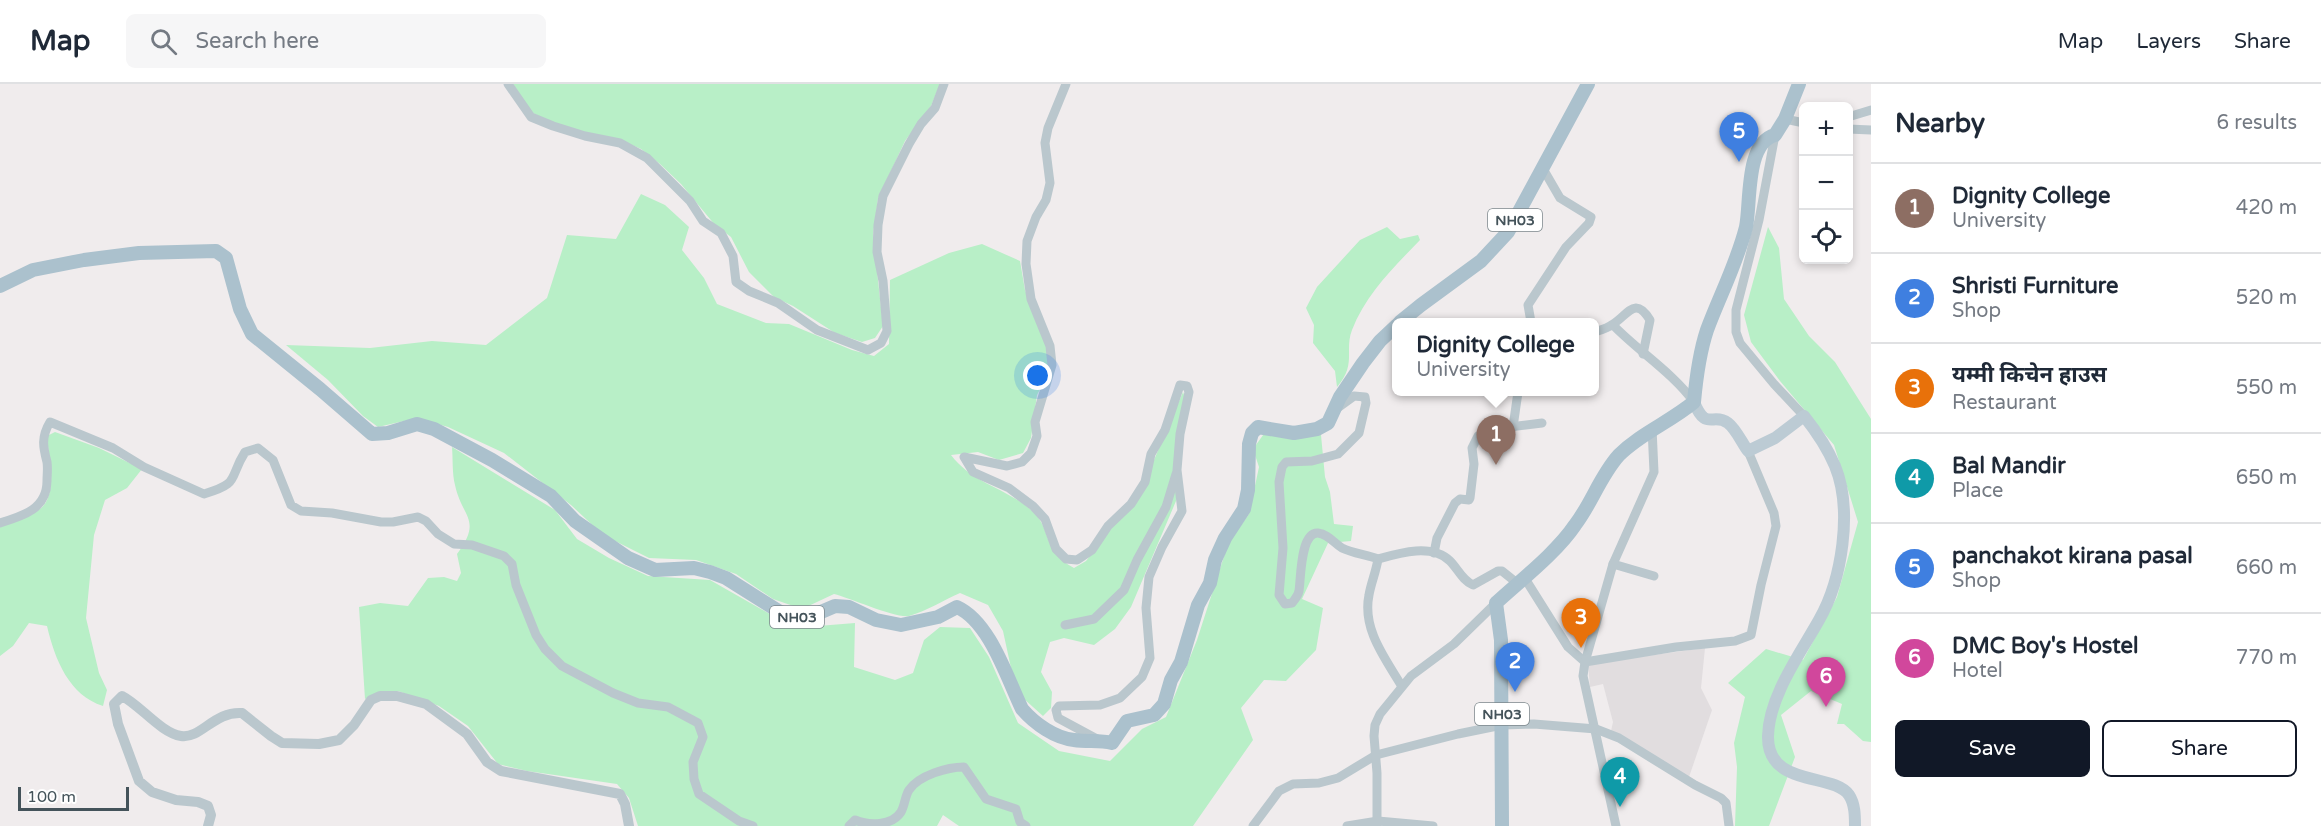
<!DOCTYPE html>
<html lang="en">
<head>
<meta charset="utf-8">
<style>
	:root { --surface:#fff; --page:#f6f6f7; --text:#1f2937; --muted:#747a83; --line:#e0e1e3; --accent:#111827 }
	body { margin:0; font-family:"Varela Round","Noto Sans Devanagari",sans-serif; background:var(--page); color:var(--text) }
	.controls { position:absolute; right:18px; top:18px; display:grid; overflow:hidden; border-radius:9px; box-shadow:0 3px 9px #0003 }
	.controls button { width:54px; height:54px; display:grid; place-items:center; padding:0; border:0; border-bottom:2px solid var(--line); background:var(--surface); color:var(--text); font:30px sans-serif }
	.scale { position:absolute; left:18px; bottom:15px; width:111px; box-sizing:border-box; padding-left:6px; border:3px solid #44535a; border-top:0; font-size:16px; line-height:21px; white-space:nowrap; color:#44535a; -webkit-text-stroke:4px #fff; paint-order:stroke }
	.you { position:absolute; left:1038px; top:292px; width:21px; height:21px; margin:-15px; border:4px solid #fff; border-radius:50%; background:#1a73e8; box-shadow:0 0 0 9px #1a73e833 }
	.badge { display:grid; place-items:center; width:39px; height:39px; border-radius:50%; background:var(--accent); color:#fff; font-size:20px; font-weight:700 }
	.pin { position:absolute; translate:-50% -50px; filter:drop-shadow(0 2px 3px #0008) }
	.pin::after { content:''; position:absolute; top:32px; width:21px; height:18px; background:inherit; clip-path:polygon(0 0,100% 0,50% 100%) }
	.popup { position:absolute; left:1392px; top:234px; width:207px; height:78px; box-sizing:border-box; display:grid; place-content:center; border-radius:9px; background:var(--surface); filter:drop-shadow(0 2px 4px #0005); font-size:20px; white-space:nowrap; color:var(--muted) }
	.popup b { font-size:22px; color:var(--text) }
	.popup::after { content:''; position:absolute; left:50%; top:100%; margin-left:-12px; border:12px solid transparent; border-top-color:var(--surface) }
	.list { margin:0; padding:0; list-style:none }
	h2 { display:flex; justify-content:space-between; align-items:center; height:78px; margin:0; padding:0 24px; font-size:26px }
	h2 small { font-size:20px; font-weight:400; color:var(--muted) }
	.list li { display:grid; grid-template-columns:39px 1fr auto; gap:18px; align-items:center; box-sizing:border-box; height:90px; padding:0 24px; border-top:2px solid var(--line) }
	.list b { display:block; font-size:22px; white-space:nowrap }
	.list p { margin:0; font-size:20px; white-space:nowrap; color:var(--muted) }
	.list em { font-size:20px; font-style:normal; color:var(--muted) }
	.actions { display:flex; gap:12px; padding:18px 24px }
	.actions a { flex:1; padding:14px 0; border:2px solid var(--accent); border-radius:9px; text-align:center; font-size:21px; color:var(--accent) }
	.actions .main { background:var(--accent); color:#fff }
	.icon { flex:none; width:33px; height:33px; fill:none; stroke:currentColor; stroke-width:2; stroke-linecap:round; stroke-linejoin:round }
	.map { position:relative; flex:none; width:1871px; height:742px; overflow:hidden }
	header { display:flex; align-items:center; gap:36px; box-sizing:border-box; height:84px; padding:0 30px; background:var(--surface); border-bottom:2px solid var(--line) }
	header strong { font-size:28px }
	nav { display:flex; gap:33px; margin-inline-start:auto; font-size:21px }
	.search { width:420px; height:54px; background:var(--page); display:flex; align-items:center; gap:15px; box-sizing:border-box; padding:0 21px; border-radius:9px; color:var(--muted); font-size:22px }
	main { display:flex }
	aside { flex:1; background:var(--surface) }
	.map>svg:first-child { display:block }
	.education { fill:#e1dddf }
	.green { fill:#b8efc7 }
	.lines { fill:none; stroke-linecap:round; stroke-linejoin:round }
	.minor { stroke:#bac7cd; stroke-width:9 }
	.tertiary { stroke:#bac7cd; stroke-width:10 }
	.secondary { stroke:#bccbd4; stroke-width:12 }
	.primary { stroke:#abc1cd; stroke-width:14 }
	.labels { text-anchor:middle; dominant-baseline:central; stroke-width:4.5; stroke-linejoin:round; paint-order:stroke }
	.shield { fill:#fff; stroke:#7c878c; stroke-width:1.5 }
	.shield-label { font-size:14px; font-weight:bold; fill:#44535a }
</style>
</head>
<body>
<header>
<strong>Map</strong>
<div class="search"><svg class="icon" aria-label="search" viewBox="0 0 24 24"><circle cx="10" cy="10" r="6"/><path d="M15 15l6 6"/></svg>Search here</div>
<nav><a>Map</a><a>Layers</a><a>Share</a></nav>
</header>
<main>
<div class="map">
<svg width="1871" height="742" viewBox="0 0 1871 742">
	<rect width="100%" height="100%" fill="#f0eced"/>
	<polygon class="education" points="1705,564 1701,604 1712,626 1689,693 1611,647 1613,638 1603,600 1590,603 1588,580"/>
	<g class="green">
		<polygon points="513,0 940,0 931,22 905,57 878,115 873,150 883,242 875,254 862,258 835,249 793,222 774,213 749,188 731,153 715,141 681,100 660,80 641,65 618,55 598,52 548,37 531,28"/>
		<path d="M641 110 665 121 689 143 682 166 704 194 717 220 766 239 789 240 852 266 874 272 889 260 890 196 949 169 982 160 1020 177 1025 206 1047 262 1049 278 1046 294 1037 311 1031 354 1023 369 999 376 978 368 951 371C972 399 1006 404 1031 426 1053 444 1040 466 1074 484L1086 477 1100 459 1151 383 1183 308 1185 314 1176 363V417L1131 523 1115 545 1094 561 1064 554 1050 558 1041 588 1052 608 1051 624 1043 632 1023 614 1011 584 1003 547 988 521 960 509C944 516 927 527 909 532 897 535 850 514 834 510L802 525 773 515 736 490 696 476 649 474 603 451 571 421 504 369 448 343 417 334 378 343 363 332 328 296 286 261 370 264 432 257 486 261 547 214 567 151 616 155Z"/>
		<path d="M1387 143 1400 155 1418 151 1420 156C1394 183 1366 210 1352 246 1344 267 1357 280 1337 303L1335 287 1313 259 1314 241 1306 224 1317 203 1360 156Z"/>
		<polygon points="1768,143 1779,164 1784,215 1809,252 1835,278 1871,335 1871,658 1863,657 1844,640 1837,640 1842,620 1811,607 1781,631 1795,673 1769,742 1735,742 1737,683 1734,659 1745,613 1728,599 1766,565 1803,576 1837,513 1858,438 1834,361 1780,297 1751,258 1744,231"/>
		<path d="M1266 347 1288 355 1321 351 1325 393 1330 408 1334 440 1353 442 1351 457 1328 459 1302 515 1323 524 1316 566 1286 597 1264 596 1241 624 1253 656 1193 742H959L943 731 937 742H638L629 714 617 700 527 687 498 680 468 642 439 622 398 607 380 608 365 615 359 523 380 519 408 522 428 494 444 493 457 497 461 489 457 470C483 435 462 434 455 401 452 389 453 375 452 363L555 426 577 455 609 474 648 492 710 496 782 537 818 542 855 539 854 583 895 596 913 589 924 556 940 543 970 544 989 573 1018 639 1059 667 1110 677 1142 645 1166 633 1197 556 1228 460 1249 430 1259 383 1253 365Z"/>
		<path d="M55 348 99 364 142 385 127 404 105 416 94 451 86 534 99 589 107 606 103 622C69 611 55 576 47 542L29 539 13 562 0 572V442C12 437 29 433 40 425 59 410 48 372 47 352Z"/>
	</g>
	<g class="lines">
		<g class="minor">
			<polyline points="508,0 531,33 553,42 585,52 620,59 647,74 690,117 703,137 721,149 733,172 736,198 749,207 778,219 817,246 868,266 881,259 887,247 883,197 877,168 878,141 883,112 909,60 921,40 935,24 944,0"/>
			<polyline points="1066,0 1048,44 1045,59 1050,99 1046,116 1036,133 1027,157 1026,180 1031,215 1050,262 1052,281 1035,338 1037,352 1031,369 1022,378 1007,382 964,373 973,388 1009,404 1033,422 1045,435 1056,465 1066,475 1077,476 1092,466 1108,442 1131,420 1145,398 1151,370 1165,346 1180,301 1187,302 1189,308 1180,350 1177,386 1182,427 1162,463 1149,493 1146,524 1150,574 1142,593 1120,614 1100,621 1059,622 1056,626 1058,634 1097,655"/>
			<polyline points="1848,33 1871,26"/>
			<polyline points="1785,35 1804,39"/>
			<polyline points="1848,45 1871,46"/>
			<polyline points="1775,51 1759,136 1736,226 1736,248 1740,259 1774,300 1804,332"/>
			<polyline points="1531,238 1528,221 1566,163 1589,139 1591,133 1560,114 1542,83"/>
			<path d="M1613 241C1638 267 1672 288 1694 318"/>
			<path d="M1595 248C1601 246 1608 244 1613 240 1628 231 1635 211 1650 236L1643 270"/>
			<path d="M1336 325 1354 312 1365 313 1366 319 1359 349 1338 370 1312 377 1286 378 1282 383 1279 398 1283 464 1279 511 1285 520 1292 519C1295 515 1298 512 1299 507 1301 495 1300 448 1318 449 1328 450 1334 459 1342 464 1352 469 1367 471 1378 475 1376 488 1371 499 1369 511 1362 545 1385 574 1401 601"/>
			<polyline points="1513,343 1518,308"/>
			<path d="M0 439C23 432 47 425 47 397 47 391 48 384 47 378 43 363 41 353 50 338L113 364 144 383 204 410C241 399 228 395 245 368L258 364 273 376 291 421 301 427 332 429 381 438H393L418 433 426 437 438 450 454 460 472 461 504 472 512 480 516 501 536 551 545 565 562 582 613 609 638 619 668 623 698 639 703 653 693 678 694 695 699 710 739 737 753 742"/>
			<polyline points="1434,469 1437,454 1455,419 1460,415 1469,416 1470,414 1474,380 1472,364 1478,352 1492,345 1542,339"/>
			<path d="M1378 475C1399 469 1432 459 1450 477 1458 485 1462 496 1473 501L1498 487H1502L1517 499"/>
			<polyline points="1613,480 1654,492"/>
			<polyline points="1524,493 1568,563 1585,578 1583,592 1616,742"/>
			<polyline points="1065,541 1094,535 1124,506 1137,476 1166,423 1176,390"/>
			<polyline points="1585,578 1676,563 1735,557 1751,551 1761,501 1776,442 1774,429 1748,367"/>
			<polyline points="1585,578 1613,480 1654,388 1652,344"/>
			<path d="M849 742 855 736C869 742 892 742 901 728 905 721 905 712 909 706 919 691 948 683 964 683L986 715 1016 725 1020 738 1026 742"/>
			<polyline points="1253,742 1279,707 1293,700 1319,699 1338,694 1376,671 1458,650 1502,641 1534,640 1596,645 1619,654 1695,701 1721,714 1726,719 1729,742"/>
			<polyline points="1347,742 1378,737 1433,742"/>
			<polyline points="1377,742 1377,689 1374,652 1375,641 1380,630 1411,592 1454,560 1496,519"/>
		</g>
		<path class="tertiary" d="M208 742 211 731 208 722 198 718 176 716 152 708 139 697 118 640 114 620 122 612C140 621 161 649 181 652 201 655 214 627 242 629L271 652 282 659 319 660 339 656 354 641 371 616 380 612H397L426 620 467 650 487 678 501 687 620 710 625 720 629 742"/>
		<path class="secondary" d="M1694 318C1706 348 1713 328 1728 339 1736 345 1742 359 1748 367L1775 354 1804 332C1816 347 1827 363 1835 382 1853 426 1842 496 1819 536 1800 570 1769 612 1768 652 1767 704 1833 688 1849 711 1855 720 1855 732 1855 742"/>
		<g class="primary">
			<path d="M0 202 33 186 84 176 139 169 216 167 226 174 240 225 252 250 320 305 372 350 388 349 417 340 434 345 492 376 551 412 575 437 628 474 655 486 694 484 710 488 726 494 780 528 796 533 814 531 835 522 849 523 876 536 901 541 938 533 957 523C990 538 1007 594 1022 625 1035 640 1055 654 1074 656 1087 658 1100 656 1112 659L1127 637 1154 631 1164 620 1171 596 1181 578 1198 521 1210 499 1215 476 1225 454 1244 425 1248 406 1249 360 1252 349 1258 343 1294 349 1317 345 1328 339 1340 313 1363 279 1380 257 1397 241"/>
			<polyline points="1400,238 1421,221 1481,177 1508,148 1588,0"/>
			<path d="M1502 742 1501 556 1496 519C1521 496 1557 468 1575 441 1592 419 1600 392 1619 371 1641 349 1670 338 1694 318 1696 296 1700 267 1707 246 1720 211 1737 179 1746 143 1751 119 1745 59 1775 51L1785 35 1799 0"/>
		</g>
	</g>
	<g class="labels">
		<g class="shield">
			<rect x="1488" y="125" width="54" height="22" rx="4.5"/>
			<rect x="770" y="522" width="54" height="22" rx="4.5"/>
			<rect x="1475" y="619" width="54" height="22" rx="4.5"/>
		</g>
		<g class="shield-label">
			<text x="1515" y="136">NH03</text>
			<text x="797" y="533">NH03</text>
			<text x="1502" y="630">NH03</text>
		</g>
	</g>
</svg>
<div class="controls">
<button>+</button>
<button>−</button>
<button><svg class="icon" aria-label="locate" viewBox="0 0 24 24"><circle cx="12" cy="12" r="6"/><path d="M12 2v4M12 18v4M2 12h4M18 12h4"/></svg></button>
</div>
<div class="scale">100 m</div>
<div class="you"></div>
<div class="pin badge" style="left:1496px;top:381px;background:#8d6e63">1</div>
<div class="popup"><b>Dignity College</b>University</div>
<div class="pin badge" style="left:1515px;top:608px;background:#3f7fe0">2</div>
<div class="pin badge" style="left:1581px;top:564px;background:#e8710a">3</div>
<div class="pin badge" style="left:1620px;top:723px;background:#0f9aa8">4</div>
<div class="pin badge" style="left:1739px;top:78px;background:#3f7fe0">5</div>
<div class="pin badge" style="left:1826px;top:623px;background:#d1479c">6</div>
</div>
<aside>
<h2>Nearby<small>6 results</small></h2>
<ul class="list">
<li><span class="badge" style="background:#8d6e63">1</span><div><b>Dignity College</b><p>University</p></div><em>420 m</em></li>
<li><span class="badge" style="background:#3f7fe0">2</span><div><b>Shristi Furniture</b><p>Shop</p></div><em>520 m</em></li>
<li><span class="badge" style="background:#e8710a">3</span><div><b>यम्मी किचेन हाउस</b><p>Restaurant</p></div><em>550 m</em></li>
<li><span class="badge" style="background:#0f9aa8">4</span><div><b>Bal Mandir</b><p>Place</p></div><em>650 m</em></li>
<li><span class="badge" style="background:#3f7fe0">5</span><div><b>panchakot kirana pasal</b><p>Shop</p></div><em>660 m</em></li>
<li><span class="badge" style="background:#d1479c">6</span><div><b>DMC Boy's Hostel</b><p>Hotel</p></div><em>770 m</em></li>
</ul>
<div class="actions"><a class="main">Save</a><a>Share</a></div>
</aside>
</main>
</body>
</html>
